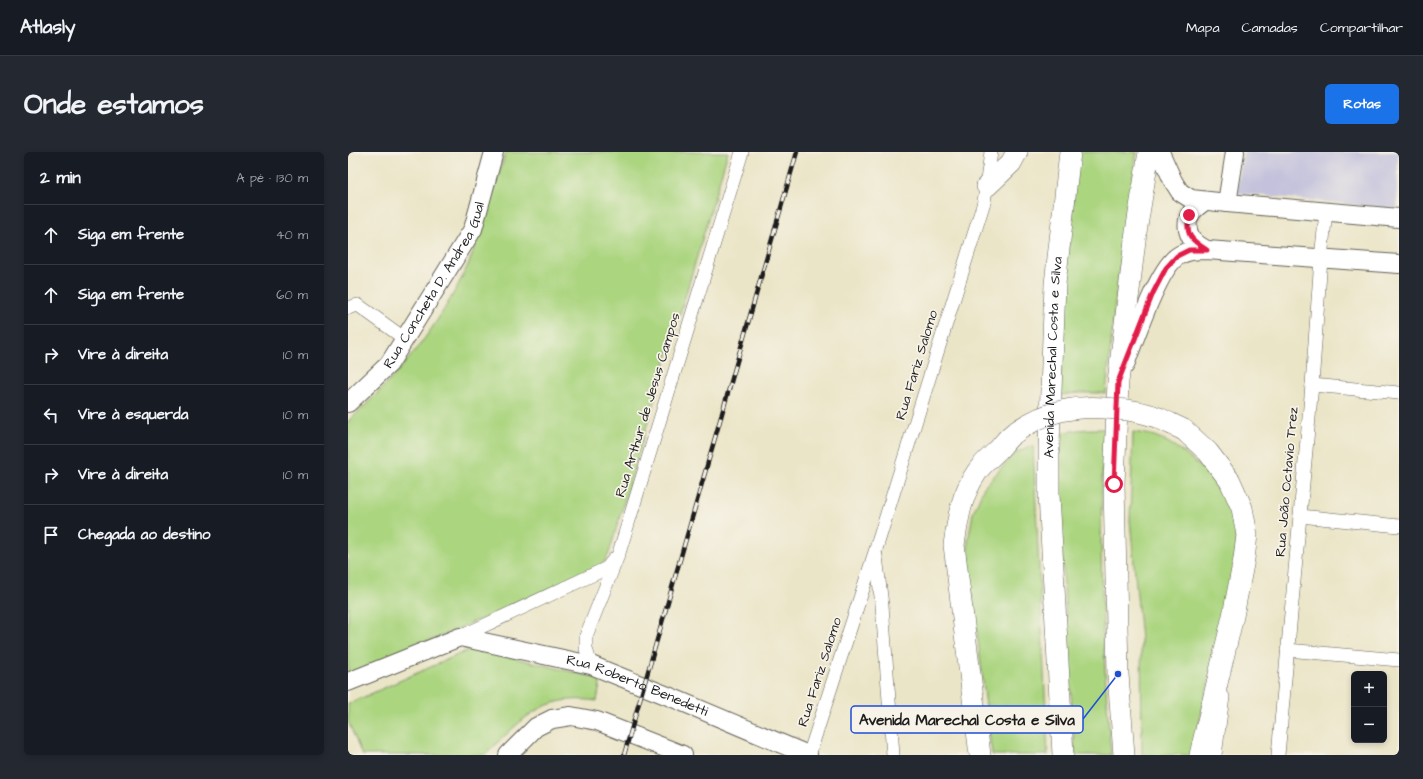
<!DOCTYPE html>
<html lang="pt">
<head>
<meta charset="utf-8">
<style>
	:root { --surface:#171b24; --page:#242831; --text:#f1f3f6; --muted:#9ea1a6; --line:#363941; --accent:#1a73e8 }
	body { margin:0; font-family:"Architects Daughter",sans-serif; background:var(--page); color:var(--text) }
	.controls { position:absolute; right:12px; bottom:12px; display:grid; overflow:hidden; border-radius:6px; box-shadow:0 2px 6px #0003 }
	.controls button { width:36px; height:36px; display:grid; place-items:center; padding:0; border:0; border-bottom:1px solid var(--line); background:var(--surface); color:var(--text); font:20px sans-serif }
	.stop { position:absolute; width:12px; height:12px; margin:-9px; border:3px solid #e11d48; border-radius:50%; background:#fff }
	.stop.end { background:#e11d48; border-color:#fff; box-shadow:0 1px 4px #0008 }
	.list { margin:0; padding:0; list-style:none }
	h2 { display:flex; justify-content:space-between; align-items:center; height:52px; margin:0; padding:0 16px; font-size:17px }
	h2 small { font-size:13px; font-weight:400; color:var(--muted) }
	.list li { display:grid; grid-template-columns:26px 1fr auto; gap:12px; align-items:center; box-sizing:border-box; height:60px; padding:0 16px; border-top:1px solid var(--line) }
	.list b { display:block; font-size:15px; white-space:nowrap }
	.list em { font-size:13px; font-style:normal; color:var(--muted) }
	.icon { flex:none; width:22px; height:22px; fill:none; stroke:currentColor; stroke-width:2; stroke-linecap:round; stroke-linejoin:round }
	.map { position:relative; flex:none; width:1051px; height:603px; overflow:hidden; border-radius:6px }
	header { display:flex; align-items:center; gap:24px; box-sizing:border-box; height:56px; padding:0 20px; background:var(--surface); border-bottom:1px solid var(--line) }
	header strong { font-size:19px }
	nav { display:flex; gap:22px; margin-inline-start:auto; font-size:14px }
	.intro { display:flex; align-items:center; justify-content:space-between; box-sizing:border-box; height:96px; padding:0 24px }
	h1 { margin:0; font-size:28px }
	.button { padding:10px 18px; border-radius:6px; background:var(--accent); color:#fff; font-size:14px; font-weight:700 }
	main { display:flex; gap:24px; padding:0 24px }
	aside { flex:1; background:var(--surface); border-radius:6px; box-shadow:0 2px 6px #0003 }
	.map>svg:first-child { display:block }
	.industrial { fill:#c3c1db }
	.green { fill:#acd580; stroke:#64784e }
	.lines { fill:none; stroke-linecap:round; stroke-linejoin:round }
	.street-casing { stroke:#646258; stroke-width:14 }
	.secondary-casing { stroke:#646258; stroke-width:20 }
	.primary-casing { stroke:#646258; stroke-width:22 }
	.street { stroke:#fff; stroke-width:13 }
	.secondary { stroke:#fff; stroke-width:18 }
	.primary { stroke:#fff; stroke-width:21 }
	.rail-casing { stroke:#1c1c1c; stroke-width:4.5 }
	.rail { stroke:#f7f3e8; stroke-width:3; stroke-dasharray:9; stroke-linecap:butt }
	.primary-bridge-casing { stroke:#646258; stroke-width:22; stroke-linecap:butt }
	.primary-bridge { stroke:#fff; stroke-width:21 }
	.route { stroke:#e11d48; stroke-width:5 }
	.labels { text-anchor:middle; dominant-baseline:central; stroke-width:3.5; stroke-linejoin:round; paint-order:stroke }
	.street-label { font-size:14px; fill:#1c1c1c; stroke:#f7f3e8 }
	.leader { fill:none; stroke:#1d4ed8; stroke-width:1.5 }
	.callout-dot { fill:#1d4ed8; stroke:#f7f3e8; stroke-width:1.5 }
	.callout { fill:#f7f3e8; stroke:#1d4ed8; stroke-width:1.5 }
	.callout-label { font-size:15px; text-anchor:middle; font-weight:bold; fill:#1c1c1c }
</style>
</head>
<body>
<header>
<strong>Atlasly</strong>
<nav><a>Mapa</a><a>Camadas</a><a>Compartilhar</a></nav>
</header>
<div class="intro"><h1>Onde estamos</h1><a class="button">Rotas</a></div>
<main>
<aside>
<h2>2 min<small>A pé · 130 m</small></h2>
<ul class="list">
<li><svg class="icon" aria-label="ahead" viewBox="0 0 24 24"><path d="M12 20V5M6 11l6-6 6 6"/></svg><div><b>Siga em frente</b></div><em>40 m</em></li>
<li><svg class="icon" aria-label="ahead" viewBox="0 0 24 24"><path d="M12 20V5M6 11l6-6 6 6"/></svg><div><b>Siga em frente</b></div><em>60 m</em></li>
<li><svg class="icon" aria-label="right" viewBox="0 0 24 24"><path d="M7 20v-9h11M14 6l5 5-5 5"/></svg><div><b>Vire à direita</b></div><em>10 m</em></li>
<li><svg class="icon" aria-label="left" viewBox="0 0 24 24"><path d="M17 20v-9H6M10 6l-5 5 5 5"/></svg><div><b>Vire à esquerda</b></div><em>10 m</em></li>
<li><svg class="icon" aria-label="right" viewBox="0 0 24 24"><path d="M7 20v-9h11M14 6l5 5-5 5"/></svg><div><b>Vire à direita</b></div><em>10 m</em></li>
<li><svg class="icon" aria-label="arrive" viewBox="0 0 24 24"><path d="M6 21V4h12l-3 4 3 4H6"/></svg><div><b>Chegada ao destino</b></div></li>
</ul>
</aside>
<div class="map">
<svg width="1051" height="603" viewBox="0 0 1051 603">
	<rect width="100%" height="100%" fill="#f7f3e8"/>
	<filter id="ink" filterUnits="userSpaceOnUse"><feTurbulence type="fractalNoise" baseFrequency=".025" numOctaves="2"/><feDisplacementMap in="SourceGraphic" scale="8" xChannelSelector="R" yChannelSelector="G"/><feConvolveMatrix kernelMatrix="1 2 1 2 8 2 1 2 1" color-interpolation-filters="sRGB"/></filter>
	<filter id="wash" filterUnits="userSpaceOnUse"><feTurbulence type="fractalNoise" baseFrequency=".012" numOctaves="4" result="noise"/><feDisplacementMap in="SourceGraphic" scale="16" xChannelSelector="R" yChannelSelector="G"/><feGaussianBlur stdDeviation="0.9" result="paint"/><feColorMatrix in="noise" values="0 0 0 0 0 0 0 0 0 0 0 0 0 0 0 0 0 1.4 0 .05"/><feComposite in="paint" operator="in"/></filter>
	<g filter="url(#wash)">
		<rect width="100%" height="100%" fill="#ebe5c8"/>
		<polygon class="industrial" points="895,0 1050,0 1049,57 889,41"/>
		<g class="green">
			<path d="M158 0H380L261 401 257 409 247 418 0 524V269C51 224 91 175 120 113 124 104 127 94 130 84 140 56 149 28 158 0Z"/>
			<polygon points="730,0 789,0 777,73 766,159 758,241 732,241 712,243 717,123"/>
			<path d="M756 277C750 386 754 495 763 603H727L710 341V283C725 277 740 277 756 277Z"/>
			<path d="M785 280C792 281 800 282 807 284 829 293 849 310 864 328L870 329C876 343 883 356 886 370 890 388 887 406 885 424L844 603H794L793 488 782 368Z"/>
			<polygon points="685,293 700,603 644,603 621,415 620,389 625,361 636,335 667,301"/>
			<path d="M125 496 253 527 249 549C193 541 174 568 137 603H14L0 569V552Z"/>
		</g>
	</g>
	<g filter="url(#ink)">
		<g class="lines">
			<defs>
				<g id="street">
					<polyline points="0,156 10,153 57,187"/>
					<polyline points="964,233 1051,241"/>
					<polyline points="952,364 1051,374"/>
					<polyline points="528,404 534,453 545,603"/>
					<polyline points="112,485 259,416 266,407"/>
					<polyline points="939,498 1051,508"/>
					<polyline points="243,513 238,497 238,484 271,401 394,0"/>
					<polyline points="461,603 527,400 636,50 643,0"/>
					<polyline points="867,603 875,545"/>
					<polyline points="930,603 964,233 973,106 978,60"/>
				</g>
				<g id="secondary">
					<polyline points="812,0 825,29 832,40 843,47 879,51 1051,66"/>
					<path d="M857 49C847 56 837 63 840 78 841 82 842 86 846 89 849 93 855 96 859 98"/>
					<polyline points="879,51 887,0"/>
					<path d="M777 213C786 189 810 116 830 104 839 98 849 98 859 98L1051 112"/>
					<path id="s1" d="M0 251 41 212 125 77 146 0"/>
					<path id="s2" d="M0 530 112 485 243 513 325 546 460 603"/>
					<polyline points="160,603 188,575 204,567 223,564 249,569 335,603"/>
				</g>
				<g id="primary">
					<polyline points="639,34 663,11 669,0"/>
					<polyline points="836,278 860,300 882,329 894,356 899,383 896,407 885,464 852,603"/>
					<path d="M632 603 606 393C610 366 613 343 629 320 634 312 643 305 650 298"/>
					<path id="s3" d="M715 603 701 342V293L707 132 722 0"/>
					<polyline points="776,603 770,522 766,332 770,230 788,80 801,0"/>
				</g>
			</defs>
			<use href="#street" class="street-casing"/>
			<use href="#secondary" class="secondary-casing"/>
			<use href="#primary" class="primary-casing"/>
			<use href="#street" class="street"/>
			<use href="#secondary" class="secondary"/>
			<use href="#primary" class="primary"/>
			<defs>
				<polyline id="rail" points="276,603 449,0"/>
			</defs>
			<use href="#rail" class="rail-casing"/>
			<use href="#rail" class="rail"/>
			<defs>
				<path id="primary-bridge" d="M650 298C655 293 659 286 665 282 697 258 730 252 769 257 783 258 798 261 811 266 819 270 828 274 836 278"/>
			</defs>
			<use href="#primary-bridge" class="primary-bridge-casing"/>
			<use href="#primary-bridge" class="primary-bridge"/>
		</g>
	</g>
	<g class="lines" filter="url(#ink)">
		<path class="route" d="M766 332 770 230 805 141 818 116 829 104 841 98H859C843 88 837 83 841 63"/>
	</g>
	<g class="labels">
		<g class="street-label">
			<text stroke="none"><textPath href="#s1" startOffset="148">Rua Concheta D. Andrea Gual</textPath></text>
			<text stroke="none"><textPath href="#s3" startOffset="398">Avenida Marechal Costa e Silva</textPath></text>
			<text transform="translate(569 213) rotate(-73)">Rua Fariz Salomo</text>
			<text transform="translate(300 253) rotate(-73)">Rua Arthur de Jesus Campos</text>
			<text transform="translate(939 330) rotate(-85)">Rua João Octavio Trez</text>
			<text transform="translate(472 520) rotate(-72)">Rua Fariz Salomo</text>
			<text stroke="none"><textPath href="#s2" startOffset="305">Rua Roberto Benedetti</textPath></text>
		</g>
	</g>
	<path class="leader" d="M770 522L735 567"/>
	<circle class="callout-dot" cx="770" cy="522" r="4"/>
	<rect class="callout" x="503" y="554" width="232" height="27" rx="4"/>
	<g class="callout-label">
		<text x="619" y="573">Avenida Marechal Costa e Silva</text>
	</g>
</svg>
<div class="controls">
<button>+</button>
<button>−</button>
</div>
<div class="stop" style="left:766px;top:332px"></div>
<div class="stop end" style="left:841px;top:63px"></div>
</div>
</main>
</body>
</html>
